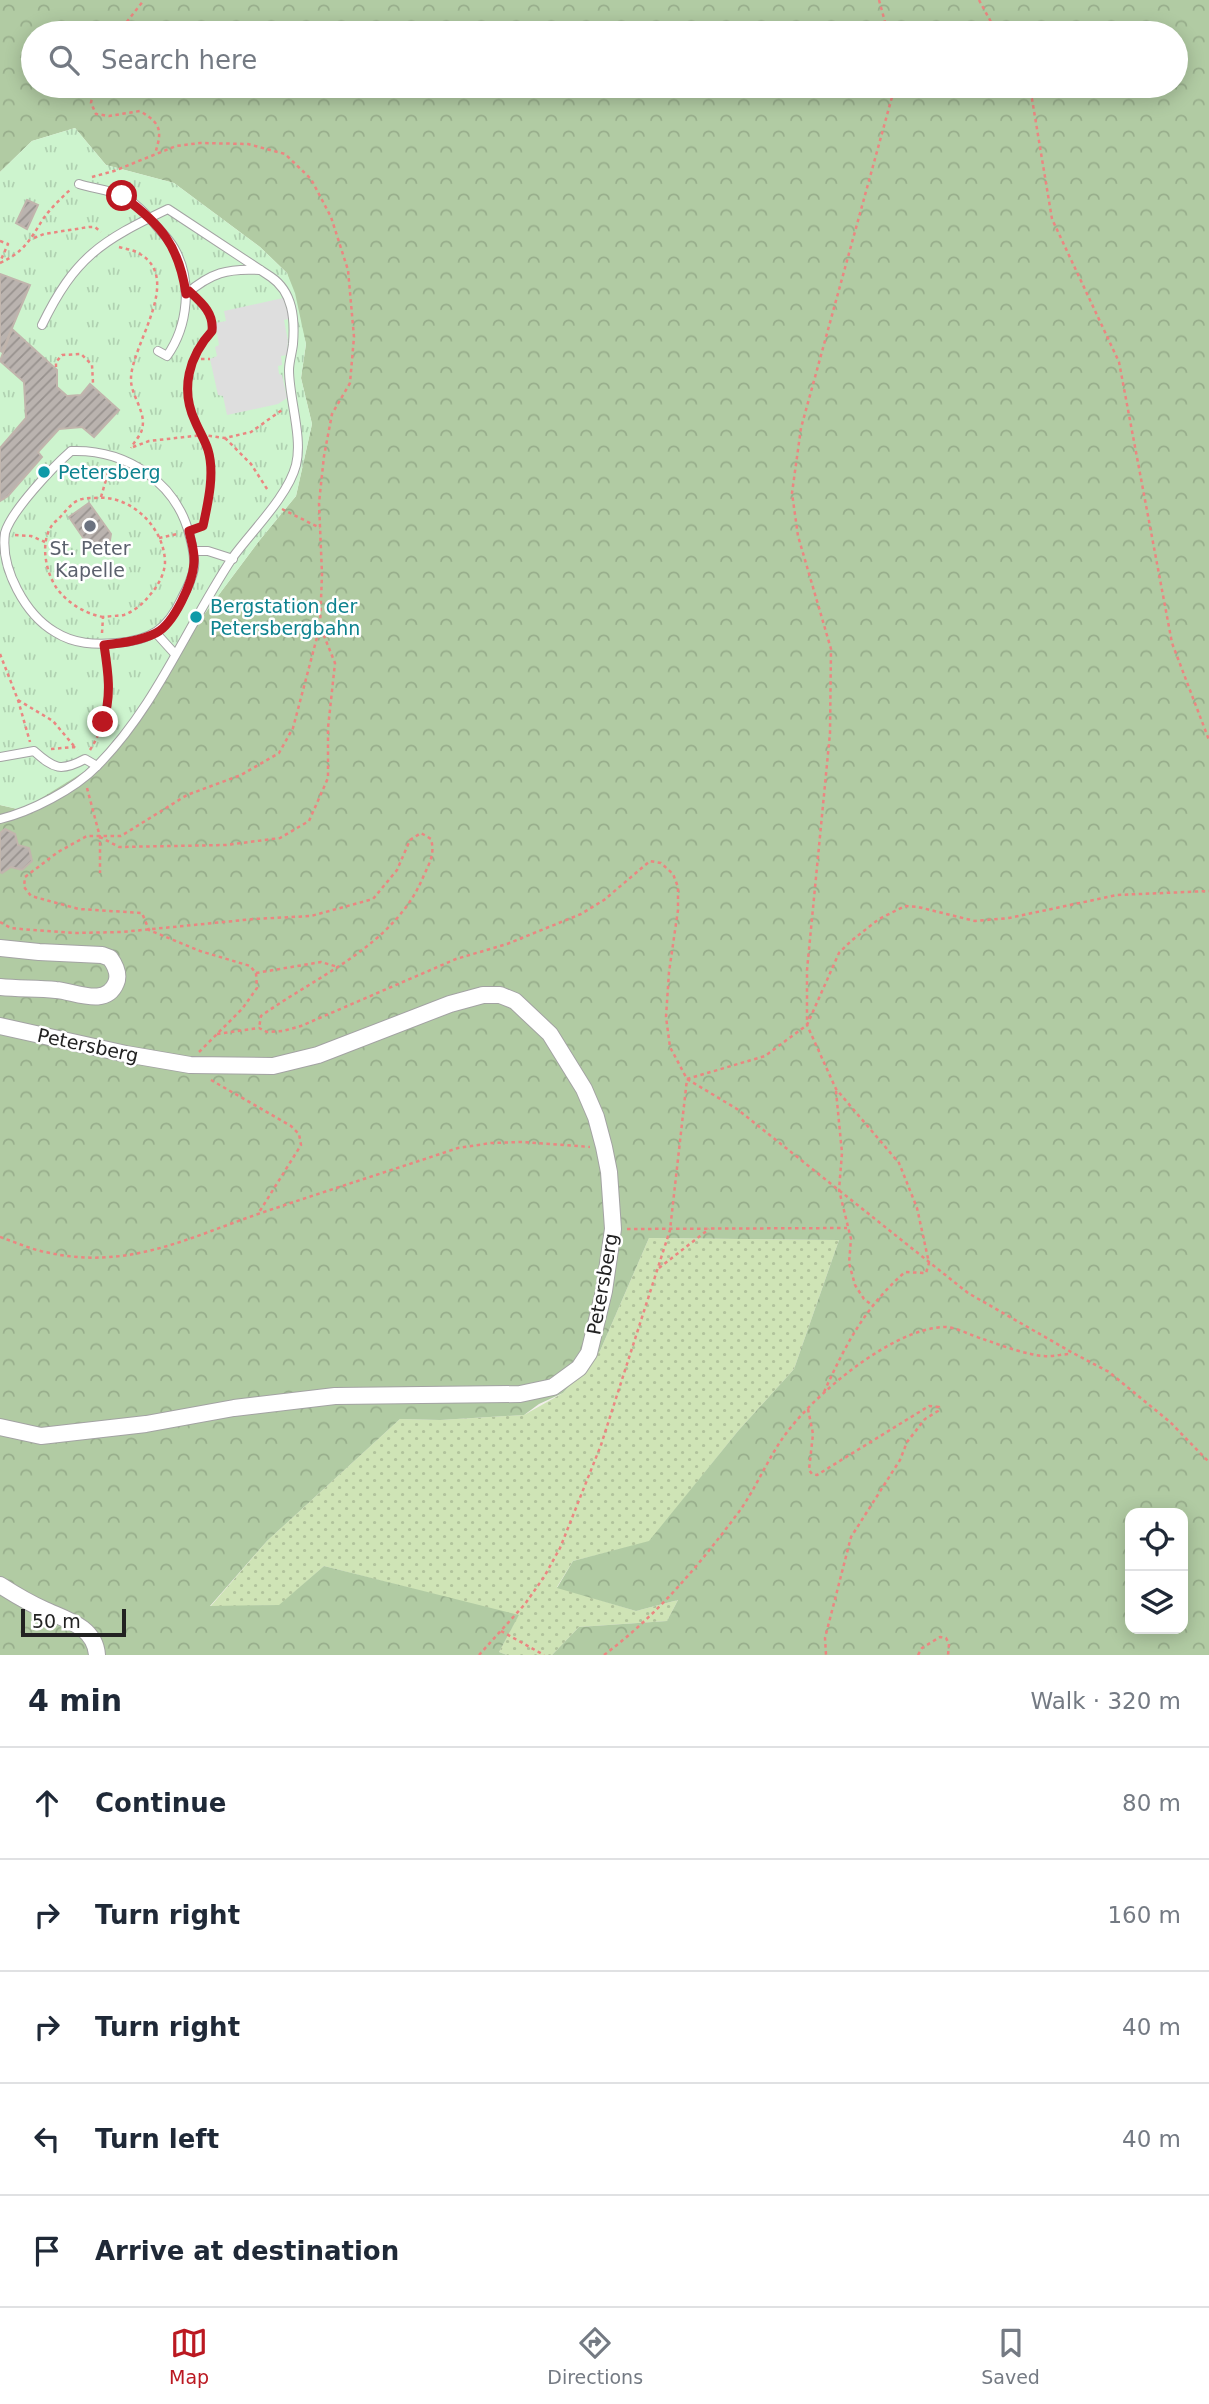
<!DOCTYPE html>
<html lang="en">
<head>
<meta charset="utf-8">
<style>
	:root { --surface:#fff; --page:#f6f6f7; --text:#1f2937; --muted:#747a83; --line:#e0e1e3; --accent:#bb1821 }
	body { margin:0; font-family:"DejaVu Sans",sans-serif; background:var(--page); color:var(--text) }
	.controls { position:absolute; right:21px; bottom:21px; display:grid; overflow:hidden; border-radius:14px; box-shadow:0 4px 18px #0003 }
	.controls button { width:63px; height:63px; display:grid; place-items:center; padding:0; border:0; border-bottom:2px solid var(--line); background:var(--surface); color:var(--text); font:35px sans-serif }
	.scale { position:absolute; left:21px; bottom:18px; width:105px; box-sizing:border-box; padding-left:7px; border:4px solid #222; border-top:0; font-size:19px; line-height:24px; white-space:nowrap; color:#222; -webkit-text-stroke:5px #fff; paint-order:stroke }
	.stop { position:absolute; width:21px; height:21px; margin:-16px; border:5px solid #bb1821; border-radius:50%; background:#fff }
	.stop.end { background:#bb1821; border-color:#fff; box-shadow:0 2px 7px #0008 }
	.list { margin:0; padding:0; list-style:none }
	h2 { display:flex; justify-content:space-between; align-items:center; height:91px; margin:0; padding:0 28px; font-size:30px }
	h2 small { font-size:23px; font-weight:400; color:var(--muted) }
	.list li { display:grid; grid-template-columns:46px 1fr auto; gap:21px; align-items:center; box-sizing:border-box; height:112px; padding:0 28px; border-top:2px solid var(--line) }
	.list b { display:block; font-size:26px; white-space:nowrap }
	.list em { font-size:23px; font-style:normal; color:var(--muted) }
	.icon { flex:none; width:38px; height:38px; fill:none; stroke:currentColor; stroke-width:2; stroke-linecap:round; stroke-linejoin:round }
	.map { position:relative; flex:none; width:1209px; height:1655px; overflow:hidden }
	.search { position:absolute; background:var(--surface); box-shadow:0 4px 18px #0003; left:21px; right:21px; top:21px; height:77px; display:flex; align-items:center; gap:18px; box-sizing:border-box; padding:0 24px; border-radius:38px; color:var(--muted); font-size:26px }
	.sheet { height:651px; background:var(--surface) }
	nav { display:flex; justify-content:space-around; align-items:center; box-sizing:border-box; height:98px; border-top:2px solid var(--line); background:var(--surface); font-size:19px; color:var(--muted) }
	nav a { display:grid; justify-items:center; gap:4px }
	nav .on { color:var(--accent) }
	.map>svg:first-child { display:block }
	.grass { fill:url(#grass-dots) }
	.forest { fill:url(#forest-crowns); fill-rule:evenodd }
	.park { fill:url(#park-tufts) }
	.parking { fill:#dedede }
	.building { fill:url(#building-hatch); stroke:#c1b5ad; stroke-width:2 }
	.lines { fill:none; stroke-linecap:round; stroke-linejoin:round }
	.service-casing { stroke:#a3a3a3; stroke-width:10 }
	.minor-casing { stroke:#a3a3a3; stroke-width:18 }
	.path { stroke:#eb8681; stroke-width:2.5; stroke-dasharray:3.5 3.5; stroke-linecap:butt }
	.service { stroke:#fff; stroke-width:8 }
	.minor { stroke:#fff; stroke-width:16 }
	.route { stroke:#bb1821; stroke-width:9 }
	.culture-dot { fill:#0f9aa8; stroke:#fff; stroke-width:2.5 }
	.worship-dot { fill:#6b7280; stroke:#fff; stroke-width:2.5 }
	.labels { text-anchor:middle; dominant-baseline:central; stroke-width:5; stroke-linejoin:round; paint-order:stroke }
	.culture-label { font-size:19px; fill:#0d838f; stroke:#fff; text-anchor:start }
	.worship-label { font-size:19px; fill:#5b616d; stroke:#fff }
	.street-label { font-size:19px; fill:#222; stroke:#fff }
</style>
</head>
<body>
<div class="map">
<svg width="1209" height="1655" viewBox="0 0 1209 1655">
	<defs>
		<pattern id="grass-dots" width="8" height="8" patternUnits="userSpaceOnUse" patternTransform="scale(1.75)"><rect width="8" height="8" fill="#cfe4b6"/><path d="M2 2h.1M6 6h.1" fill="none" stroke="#b1c39c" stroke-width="1.8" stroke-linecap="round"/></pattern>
		<pattern id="forest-crowns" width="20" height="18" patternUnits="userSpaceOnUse" patternTransform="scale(1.75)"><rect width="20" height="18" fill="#b1cba3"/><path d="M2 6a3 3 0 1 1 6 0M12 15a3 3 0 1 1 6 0" fill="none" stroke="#98ae8c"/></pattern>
		<pattern id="park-tufts" width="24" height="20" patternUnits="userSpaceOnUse" patternTransform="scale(1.75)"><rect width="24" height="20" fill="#cdf4ce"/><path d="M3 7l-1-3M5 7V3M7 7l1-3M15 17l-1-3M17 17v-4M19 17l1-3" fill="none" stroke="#b0d1b1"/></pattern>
		<pattern id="building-hatch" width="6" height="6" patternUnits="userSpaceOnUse" patternTransform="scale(1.75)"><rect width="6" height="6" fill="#bab3af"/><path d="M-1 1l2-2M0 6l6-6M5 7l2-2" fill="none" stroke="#97918e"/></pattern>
	</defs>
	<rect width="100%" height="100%" fill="#f1eeea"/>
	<polygon class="grass" points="649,1238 839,1240 794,1369 738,1431 649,1542 573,1561 557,1587 636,1611 678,1600 667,1621 579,1627 552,1655 507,1655 499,1652 518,1616 324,1566 280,1605 210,1607 267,1541 400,1419 440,1420 524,1415 563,1393 600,1351"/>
	<path class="forest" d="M0 0H1209V1655H552L579 1627 667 1621 678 1600 636 1611 557 1588 573 1561 649 1541 738 1431 794 1369 839 1240 649 1238 600 1351 563 1393 539 1404 524 1415 440 1420 400 1419 267 1541 210 1606 279 1605 324 1566 519 1615 499 1652 507 1655H0V805L22 810 144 705 200 620 259 541 296 496 312 424 301 378 306 344 287 273 260 247 174 183 106 165 75 128 32 141 0 172ZM33 33H1176V86H33ZM1130 1513H1183V1629H1130Z"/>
	<polygon class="park" points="75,128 106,165 174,183 260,247 287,273 295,293 306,344 301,378 312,424 296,496 259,541 200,620 144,705 90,768 22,810 0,805 0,172 32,141"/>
	<polygon class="parking" points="283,298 288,313 288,319 284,320 288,341 287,355 281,356 282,365 278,366 279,374 282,375 287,398 278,404 227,415 223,396 218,395 210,359 217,356 215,347 219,345 215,323 226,321 224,311"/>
	<g class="building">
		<polygon points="27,200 38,205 27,229 16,223"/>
		<polygon points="0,274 30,285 2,352 0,351"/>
		<polygon points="12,329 57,370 57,387 67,396 81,395 90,384 119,410 94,437 82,427 59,429 38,452 42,457 8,496 0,501 0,448 26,418 24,382 0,361"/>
		<polygon points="89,503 111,534 109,546 101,551 91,549 69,517"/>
		<polygon points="5,829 15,834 18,845 29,848 32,861 22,870 11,867 2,873 0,872 0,833"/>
	</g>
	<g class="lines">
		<defs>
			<g id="service">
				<path d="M79 184C92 188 108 190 121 195 133 200 145 213 154 223 160 231 169 239 174 248 193 281 188 326 167 356L158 351"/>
				<path d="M186 294C211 273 227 268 260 270"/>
				<path d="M71 451C126 449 177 482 190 537 193 548 195 557 194 568 192 579 187 589 182 598 167 630 151 640 117 643 95 645 74 644 55 632 26 615 0 569 5 533 11 511 53 467 71 451Z"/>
				<polyline points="194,551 208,551 233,559"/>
				<polyline points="156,633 175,654"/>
				<path d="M0 757 34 751C54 769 61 772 85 759L97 766"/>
				<path d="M0 819C30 812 75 789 97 766 156 707 187 626 233 557 252 531 288 496 296 465 303 438 289 398 289 370 289 362 292 353 293 344 295 319 293 292 271 277L168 209C101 241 75 257 42 325"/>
			</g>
			<g id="minor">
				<path d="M0 948 39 952 102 955 110 958C115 965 120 974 116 983 106 1008 74 991 56 990 37 988 18 989 0 987"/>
				<polyline points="0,1026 126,1054 190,1065 273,1066 318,1055 450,1004 483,995 500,995 515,1001 550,1034 584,1089 596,1117 604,1147 609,1172 613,1229 604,1291 589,1353 579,1368 553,1387 520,1394 335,1396 234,1408 146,1424 41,1436 0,1427"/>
				<path d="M0 1585C14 1594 29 1603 45 1610 67 1620 95 1627 97 1655"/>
			</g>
		</defs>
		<use href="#service" class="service-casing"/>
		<use href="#minor" class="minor-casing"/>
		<g class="path">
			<polyline points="879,0 888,33"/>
			<polyline points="979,0 997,33"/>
			<polyline points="118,33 144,0"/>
			<path d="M94 86 91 103 96 114 109 116 140 111C162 124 162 131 155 154"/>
			<polyline points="1025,86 1032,99 1052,219 1119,362 1172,643 1209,740"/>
			<polyline points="92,177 114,171 176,146 200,143 248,144 285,154 311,179 331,217 348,270 354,337 350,383 332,414 324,456 319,503 322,574 320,626 335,663 328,728 328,778 309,821 280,838 226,845 119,847 100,837"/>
			<polyline points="34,238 44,234 89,227 95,227 101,232"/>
			<polyline points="0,241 8,244 0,262"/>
			<path d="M119 247C126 249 134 250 140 254 183 279 132 344 131 378 130 395 147 412 142 429 141 435 134 442 131 448"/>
			<path d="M0 263C24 252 30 240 43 219 51 208 61 198 71 189"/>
			<path d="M196 298C204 305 217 319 212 331 211 335 205 340 203 344 194 357 187 372 187 389 187 412 202 429 208 450 215 473 208 503 203 526L200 528"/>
			<polyline points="194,359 210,359"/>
			<polyline points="56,367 56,362 62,355 81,354 92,365 93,383"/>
			<polyline points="225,438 251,464 269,492"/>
			<polyline points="133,447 149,441 203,435 225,438 251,432 282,410"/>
			<polyline points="101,497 110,466"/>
			<polyline points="282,509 320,528"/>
			<polyline points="15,535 31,536 45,542"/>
			<polyline points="159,538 177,534"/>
			<path d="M102 633 103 617C109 616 117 616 124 615 134 611 143 604 149 596 157 587 164 576 165 563 165 528 131 494 95 498 88 498 81 498 75 502 68 507 62 516 56 521 38 537 45 573 58 590 69 604 86 614 103 617"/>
			<polyline points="0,654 18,700 30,742"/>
			<polyline points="18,700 53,721 74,746"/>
			<polyline points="51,749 74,747 78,750"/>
			<path d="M90 750C110 718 111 690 105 653"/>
			<polyline points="87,788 100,837 100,873"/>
			<path d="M0 922 11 928 32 930 75 933 122 932 254 919 311 916 373 899 397 870 410 840 421 833 431 839C435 854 430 862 424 875 396 945 318 975 261 1016L259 1028"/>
			<polyline points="256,973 321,962 338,967"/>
			<polyline points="217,1034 259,1028 267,1032 283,1031 301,1026 456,959 507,944 581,914 604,900 650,861 661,863 673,874 678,887 678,910 669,972 666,1017 670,1047 687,1079 737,1109 968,1293 1073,1353 1109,1372 1170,1422 1209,1462"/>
			<polyline points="199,1052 242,1009 257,988 256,973 250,966 200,951 149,930 142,913 79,909 31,896 24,887 25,877 58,852 87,836 121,836 187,795 241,775 279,753 293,728 320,626"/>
			<polyline points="687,1079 765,1056 807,1025 839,953 851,941 879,919 905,906 918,907 975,921 1009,918 1117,895 1209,891"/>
			<polyline points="211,1080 291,1126 299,1134 301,1145 258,1214"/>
			<polyline points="836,1091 842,1153 839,1190 851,1239 849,1263 855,1285 864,1299 872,1305"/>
			<polyline points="627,1229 847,1228"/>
			<path d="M0 1237C15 1242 30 1249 45 1252 128 1271 187 1238 261 1213 326 1191 392 1170 458 1148L491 1143 521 1142 590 1147"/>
			<polyline points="659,1268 709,1229"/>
			<path d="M824 1392C846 1344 865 1307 905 1272L926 1273 929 1263 917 1208 899 1163 836 1089 807 1025V970L830 733 831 649 798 536 792 493 801 428 895 86"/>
			<polyline points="808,1409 813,1434 809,1470 812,1474 817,1475 929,1406 939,1407 938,1411 925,1419 907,1442 900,1460 851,1537 825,1638 826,1655"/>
			<polyline points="501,1631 544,1655"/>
			<polyline points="479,1655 525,1604 544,1577 560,1548 601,1445 670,1230 687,1079"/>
			<path d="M604 1655C656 1616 696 1569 735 1517 757 1489 768 1455 791 1427 822 1389 892 1330 943 1327 954 1326 972 1336 983 1339 1000 1345 1027 1355 1044 1356 1053 1357 1062 1354 1071 1354"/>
			<polyline points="918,1655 922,1648 940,1637 946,1638 949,1644 948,1655"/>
		</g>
		<use href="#service" class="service"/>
		<use href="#minor" class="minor"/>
	</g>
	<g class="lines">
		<path class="route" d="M103 722C112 696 108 671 104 645 122 643 140 641 156 633 174 624 193 582 194 563 195 551 191 541 189 531L203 526C208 503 215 473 208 450 205 440 199 431 195 421 180 389 189 356 212 331 214 313 202 303 189 291L186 294C179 246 161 224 122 196"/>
	</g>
	<g class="culture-dot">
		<circle cx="44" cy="472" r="7"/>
		<circle cx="196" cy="617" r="7"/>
	</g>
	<circle class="worship-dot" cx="90" cy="526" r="7"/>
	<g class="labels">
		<g class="culture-label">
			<text x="58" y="472">Petersberg</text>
			<text x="210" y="606">Bergstation der<tspan x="210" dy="22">Petersbergbahn</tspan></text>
		</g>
		<g class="worship-label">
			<text x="90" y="548">St. Peter<tspan x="90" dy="22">Kapelle</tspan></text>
		</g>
		<g class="street-label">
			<text transform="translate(88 1045) rotate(12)">Petersberg</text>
			<text transform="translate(602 1284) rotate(-80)">Petersberg</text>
		</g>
	</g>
</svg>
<div class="controls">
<button><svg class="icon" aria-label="locate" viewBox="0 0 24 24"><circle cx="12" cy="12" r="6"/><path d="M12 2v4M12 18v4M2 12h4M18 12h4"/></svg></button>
<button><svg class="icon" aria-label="layers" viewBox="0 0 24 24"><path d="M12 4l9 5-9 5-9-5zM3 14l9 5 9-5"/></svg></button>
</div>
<div class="scale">50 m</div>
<div class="stop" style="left:122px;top:196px"></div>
<div class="stop end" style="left:103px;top:722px"></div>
<div class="search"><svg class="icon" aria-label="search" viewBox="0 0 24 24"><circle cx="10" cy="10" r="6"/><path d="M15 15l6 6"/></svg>Search here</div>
</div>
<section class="sheet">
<h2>4 min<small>Walk · 320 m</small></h2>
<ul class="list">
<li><svg class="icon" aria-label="ahead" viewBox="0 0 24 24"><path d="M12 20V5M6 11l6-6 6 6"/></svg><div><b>Continue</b></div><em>80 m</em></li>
<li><svg class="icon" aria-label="right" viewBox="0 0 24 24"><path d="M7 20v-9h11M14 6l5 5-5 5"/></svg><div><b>Turn right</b></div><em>160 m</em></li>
<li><svg class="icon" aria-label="right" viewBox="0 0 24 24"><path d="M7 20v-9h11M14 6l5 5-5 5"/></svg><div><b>Turn right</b></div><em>40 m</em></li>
<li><svg class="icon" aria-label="left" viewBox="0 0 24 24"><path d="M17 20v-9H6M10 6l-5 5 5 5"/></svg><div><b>Turn left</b></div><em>40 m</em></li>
<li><svg class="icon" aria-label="arrive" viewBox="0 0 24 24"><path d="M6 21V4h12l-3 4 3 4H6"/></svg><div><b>Arrive at destination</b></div></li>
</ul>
</section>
<nav>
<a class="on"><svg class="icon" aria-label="map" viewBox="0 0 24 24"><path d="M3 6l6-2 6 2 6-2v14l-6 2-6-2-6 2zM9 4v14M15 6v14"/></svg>Map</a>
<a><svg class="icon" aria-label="directions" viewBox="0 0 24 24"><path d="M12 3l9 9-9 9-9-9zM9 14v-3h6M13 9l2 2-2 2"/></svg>Directions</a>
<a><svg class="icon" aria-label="saved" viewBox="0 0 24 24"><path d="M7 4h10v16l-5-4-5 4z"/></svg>Saved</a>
</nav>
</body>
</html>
